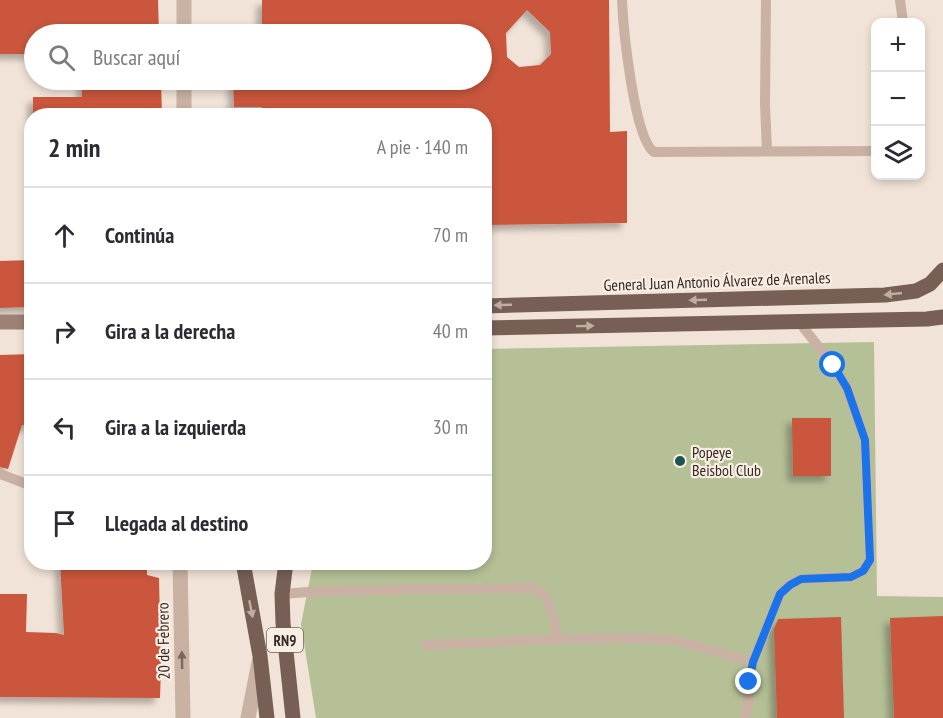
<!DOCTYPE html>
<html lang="es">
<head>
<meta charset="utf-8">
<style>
	:root { --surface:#fff; --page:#f2f2f3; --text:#2b2b33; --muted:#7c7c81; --line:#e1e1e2 }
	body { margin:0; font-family:"PT Sans Narrow",sans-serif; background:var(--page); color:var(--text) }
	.controls { position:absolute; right:18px; top:18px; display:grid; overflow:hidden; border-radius:12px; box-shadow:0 3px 9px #0003 }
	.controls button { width:54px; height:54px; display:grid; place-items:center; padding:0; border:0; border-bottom:2px solid var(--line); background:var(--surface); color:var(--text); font:30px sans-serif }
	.stop { position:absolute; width:18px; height:18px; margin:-14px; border:4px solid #1a73e8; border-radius:50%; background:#fff }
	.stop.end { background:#1a73e8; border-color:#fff; box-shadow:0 2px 6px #0008 }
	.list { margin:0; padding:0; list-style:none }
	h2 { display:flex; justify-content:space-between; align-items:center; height:78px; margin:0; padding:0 24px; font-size:26px }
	h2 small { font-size:20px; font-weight:400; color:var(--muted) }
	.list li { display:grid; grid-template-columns:39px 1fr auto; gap:18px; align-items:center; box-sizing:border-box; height:96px; padding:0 24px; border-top:2px solid var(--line) }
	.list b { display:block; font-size:22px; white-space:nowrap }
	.list em { font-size:20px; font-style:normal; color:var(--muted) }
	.icon { flex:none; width:33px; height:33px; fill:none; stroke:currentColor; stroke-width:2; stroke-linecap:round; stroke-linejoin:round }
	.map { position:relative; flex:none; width:943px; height:718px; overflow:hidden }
	.search { position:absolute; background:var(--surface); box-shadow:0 3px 9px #0003; left:24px; top:24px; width:468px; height:66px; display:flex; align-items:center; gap:15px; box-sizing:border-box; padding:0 21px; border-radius:33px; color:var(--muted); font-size:22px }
	.panel { position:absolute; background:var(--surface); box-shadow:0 3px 9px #0003; left:24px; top:108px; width:468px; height:462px; border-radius:24px }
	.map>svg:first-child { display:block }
	.green { fill:#b5c097 }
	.building { fill:#c9573d; fill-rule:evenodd; filter:url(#shadow) }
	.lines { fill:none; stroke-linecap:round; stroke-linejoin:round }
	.lane { stroke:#c9b2a3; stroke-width:10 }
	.street { stroke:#c9b2a3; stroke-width:15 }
	.secondary { stroke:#9d8174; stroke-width:15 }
	.primary { stroke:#775f56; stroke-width:15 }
	.oneway { fill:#beaea4 }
	.oneway2 { fill:#77675e }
	.route { stroke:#1a73e8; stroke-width:8 }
	.poi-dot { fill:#1a5656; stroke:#f9eee3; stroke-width:2 }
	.labels { text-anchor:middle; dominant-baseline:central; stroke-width:4.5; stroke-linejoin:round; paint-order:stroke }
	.shield { fill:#f9eee3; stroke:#6f645e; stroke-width:1.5 }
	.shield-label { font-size:15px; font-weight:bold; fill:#342925 }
	.street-label { font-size:16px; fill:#342925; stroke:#f9eee3 }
	.poi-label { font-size:16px; fill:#342925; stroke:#f9eee3; text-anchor:start }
</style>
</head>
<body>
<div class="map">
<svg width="943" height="718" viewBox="0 0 943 718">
	<defs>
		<filter id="shadow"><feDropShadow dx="-5.5" dy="5.5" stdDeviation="3" flood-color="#0004"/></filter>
	</defs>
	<rect width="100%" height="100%" fill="#f1e3d7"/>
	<polygon class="green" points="874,342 877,596 943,597 943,718 316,718 301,624 313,563 484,562 485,349"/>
	<g class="building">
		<polygon points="0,0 158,0 159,34 34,34 34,54 0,54"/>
		<path d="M262 0H609L610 132 627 131V223L484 225V116H262V107H234L233 80H482V34H262ZM527 10 550 32 551 54 540 65 519 67 507 57 506 33Z"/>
		<polygon points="82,80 161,80 162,116 33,116 33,97 82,97"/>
		<polygon points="32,260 32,307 0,308 0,261"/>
		<polygon points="32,354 32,427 22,425 8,469 0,467 0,355"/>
		<polygon points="792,418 831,418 831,476 793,476"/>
		<polygon points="60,562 147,562 147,575 159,578 161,668 160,698 0,697 0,594 27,594 26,632 56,633 64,635"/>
		<polygon points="943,616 943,718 894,718 890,618"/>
		<polygon points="841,617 844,718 777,718 774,629 778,619"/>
	</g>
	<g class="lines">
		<g class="lane">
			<path d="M622 0C623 26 634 139 654 152L876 151"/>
			<polyline points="766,0 765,104 767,151"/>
			<polyline points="900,0 903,22"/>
			<polyline points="0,474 32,486"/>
			<polyline points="282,594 322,591 532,588 544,594 549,604 559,639"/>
			<polyline points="426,645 559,639 638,638 675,640 753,662"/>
			<polyline points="745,718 748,709 749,682 753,662 780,594 790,584 802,579 851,577 863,571 870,560 865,440 847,388 833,365 799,322"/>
		</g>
		<g class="street">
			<polyline points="184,34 184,0"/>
			<polyline points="184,116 184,80"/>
			<polyline points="180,562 183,718"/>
			<polyline points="248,718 259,662"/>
		</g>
		<polyline class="secondary" points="0,322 32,322"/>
		<g class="primary">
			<polyline points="484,306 885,295 916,291 930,284 943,270"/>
			<polyline points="484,328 927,319 943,317"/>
			<polyline points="243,562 260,656 267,718"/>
			<polyline points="286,562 282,594 283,623 293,718"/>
		</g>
	</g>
	<defs><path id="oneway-solid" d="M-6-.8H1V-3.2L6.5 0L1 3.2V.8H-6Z" transform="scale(1.5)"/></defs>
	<g class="oneway">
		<use href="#oneway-solid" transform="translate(893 294) rotate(174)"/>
		<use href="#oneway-solid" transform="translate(698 300) rotate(178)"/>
		<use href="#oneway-solid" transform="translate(503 305) rotate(178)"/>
		<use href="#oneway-solid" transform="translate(585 326) rotate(-1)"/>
		<use href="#oneway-solid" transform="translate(251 609) rotate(79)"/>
	</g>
	<use class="oneway2" href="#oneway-solid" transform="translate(182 660) rotate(-91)"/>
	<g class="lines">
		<polyline class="route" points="749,682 753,662 780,594 790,585 801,579 851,577 863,571 870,560 865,440 847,388 833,365"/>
	</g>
	<circle class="poi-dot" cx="680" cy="461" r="6"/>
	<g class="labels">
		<rect class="shield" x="267" y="628" width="36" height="24" rx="4.5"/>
		<g class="shield-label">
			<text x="285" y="640">RN9</text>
		</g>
		<g class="street-label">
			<text transform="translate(717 281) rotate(-2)">General Juan Antonio Álvarez de Arenales</text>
			<text transform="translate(163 641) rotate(-91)">20 de Febrero</text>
		</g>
		<g class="poi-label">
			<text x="692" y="452">Popeye<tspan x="692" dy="18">Beisbol Club</tspan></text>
		</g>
	</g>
</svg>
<div class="controls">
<button>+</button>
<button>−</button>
<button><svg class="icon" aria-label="layers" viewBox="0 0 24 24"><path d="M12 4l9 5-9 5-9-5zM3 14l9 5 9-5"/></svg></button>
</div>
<div class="stop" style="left:833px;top:365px"></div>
<div class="stop end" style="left:749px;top:682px"></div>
<div class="search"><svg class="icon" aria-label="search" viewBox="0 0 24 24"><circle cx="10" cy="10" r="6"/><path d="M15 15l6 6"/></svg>Buscar aquí</div>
<section class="panel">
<h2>2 min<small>A pie · 140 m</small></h2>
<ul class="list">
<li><svg class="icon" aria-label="ahead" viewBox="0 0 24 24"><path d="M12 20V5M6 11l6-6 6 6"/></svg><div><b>Continúa</b></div><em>70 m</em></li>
<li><svg class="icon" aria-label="right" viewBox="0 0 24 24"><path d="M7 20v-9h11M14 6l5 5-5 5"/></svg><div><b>Gira a la derecha</b></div><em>40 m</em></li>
<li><svg class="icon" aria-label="left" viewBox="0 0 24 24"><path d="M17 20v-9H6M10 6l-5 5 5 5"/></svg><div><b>Gira a la izquierda</b></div><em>30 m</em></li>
<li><svg class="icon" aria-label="arrive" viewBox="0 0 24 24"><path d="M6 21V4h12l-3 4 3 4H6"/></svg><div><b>Llegada al destino</b></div></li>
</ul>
</section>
</div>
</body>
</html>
